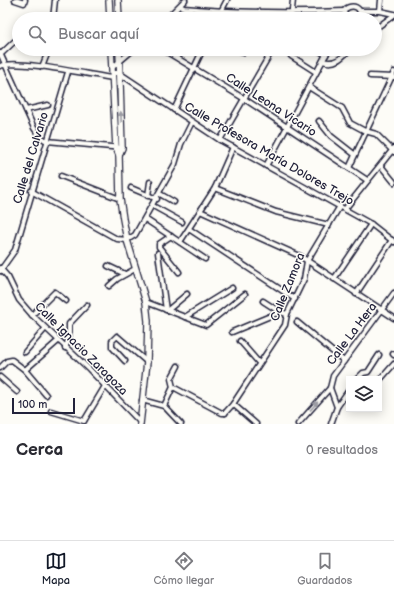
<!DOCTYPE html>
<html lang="es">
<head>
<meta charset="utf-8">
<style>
	:root { --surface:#fff; --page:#f7f7f7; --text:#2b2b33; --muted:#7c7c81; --line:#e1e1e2; --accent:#111827 }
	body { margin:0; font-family:"Balsamiq Sans",sans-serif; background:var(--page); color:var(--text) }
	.controls { position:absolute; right:12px; bottom:12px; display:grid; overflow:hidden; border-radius:0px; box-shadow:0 2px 10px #0003 }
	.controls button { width:36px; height:36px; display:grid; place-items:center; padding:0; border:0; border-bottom:1px solid var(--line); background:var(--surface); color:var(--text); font:20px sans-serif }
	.scale { position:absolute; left:12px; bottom:10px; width:63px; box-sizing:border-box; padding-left:4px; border:2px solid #22223b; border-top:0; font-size:11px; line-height:14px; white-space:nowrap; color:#22223b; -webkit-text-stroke:3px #fdfcf7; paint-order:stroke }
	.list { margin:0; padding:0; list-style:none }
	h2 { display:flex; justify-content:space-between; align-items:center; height:52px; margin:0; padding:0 16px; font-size:17px }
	h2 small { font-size:13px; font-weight:400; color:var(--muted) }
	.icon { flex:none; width:22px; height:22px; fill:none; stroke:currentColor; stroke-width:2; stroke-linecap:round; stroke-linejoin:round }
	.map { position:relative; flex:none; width:394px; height:424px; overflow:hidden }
	.search { position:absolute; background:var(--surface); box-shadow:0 2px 10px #0003; left:12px; right:12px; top:12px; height:44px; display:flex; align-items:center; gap:10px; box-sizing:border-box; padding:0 14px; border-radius:22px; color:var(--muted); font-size:15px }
	.sheet { height:116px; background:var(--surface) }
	nav { display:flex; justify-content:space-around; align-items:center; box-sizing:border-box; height:56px; border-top:1px solid var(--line); background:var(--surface); font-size:11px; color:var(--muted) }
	nav a { display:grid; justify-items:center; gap:2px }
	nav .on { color:var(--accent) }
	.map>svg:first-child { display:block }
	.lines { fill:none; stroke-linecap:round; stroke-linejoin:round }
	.street-casing { stroke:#22223b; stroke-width:7 }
	.secondary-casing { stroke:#22223b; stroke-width:8 }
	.street { stroke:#fdfcf7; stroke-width:4 }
	.secondary { stroke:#fdfcf7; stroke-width:5.5 }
	.oneway { fill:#9a9aa2 }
	.labels { text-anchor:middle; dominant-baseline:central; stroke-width:3; stroke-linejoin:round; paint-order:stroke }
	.street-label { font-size:12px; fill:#22223b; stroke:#fdfcf7 }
</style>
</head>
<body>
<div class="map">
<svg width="394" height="424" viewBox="0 0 394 424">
	<rect width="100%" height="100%" fill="#fdfcf7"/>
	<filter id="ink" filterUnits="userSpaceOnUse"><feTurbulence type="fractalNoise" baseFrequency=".025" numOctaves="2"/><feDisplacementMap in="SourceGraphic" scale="8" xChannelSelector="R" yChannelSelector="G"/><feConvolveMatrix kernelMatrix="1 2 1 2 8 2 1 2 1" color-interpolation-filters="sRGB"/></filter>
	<g filter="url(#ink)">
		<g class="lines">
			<defs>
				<g id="street">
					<polyline points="15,0 24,3 25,0"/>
					<path d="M180 6 184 8C238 13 291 13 344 11"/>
					<polyline points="360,11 380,11 394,14"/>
					<polyline points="380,11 381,0"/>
					<polyline points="53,19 55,0"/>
					<polyline points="166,19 185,0"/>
					<polyline points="217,19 227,0"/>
					<polyline points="291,19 293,0"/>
					<path d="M349 19C334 8 360 0 360 14L355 19"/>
					<polyline points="375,29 394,15"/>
					<polyline points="162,49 243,98 367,180"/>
					<polyline points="234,49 244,52"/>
					<polyline points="317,49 326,55"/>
					<polyline points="0,53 34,128 40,137 47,141 122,148"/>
					<polyline points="0,55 19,37"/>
					<polyline points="291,56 316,72"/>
					<path d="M323 61C335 65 342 58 350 49"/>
					<path d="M0 66C16 59 91 75 113 78"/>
					<polyline points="42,67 49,49"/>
					<polyline points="113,67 134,49"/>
					<polyline points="113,73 119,73 220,140 371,224 394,242"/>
					<polyline points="370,76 394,77"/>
					<polyline points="309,87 342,108 350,123 365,131 376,134 394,152"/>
					<polyline points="26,110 48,105"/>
					<polyline points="174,110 203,49"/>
					<polyline points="319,121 331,136 354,154"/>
					<polyline points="220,140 273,49"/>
					<polyline points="266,166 329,49"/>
					<polyline points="381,166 394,182"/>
					<polyline points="349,168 394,72"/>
					<polyline points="61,176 120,199"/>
					<polyline points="131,188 157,199"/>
					<polyline points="215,188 276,212 329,225"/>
					<polyline points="31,191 117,239 127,240 135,235 175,164 181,144 192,122"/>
					<polyline points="160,194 174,202"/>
					<polyline points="148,196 150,182"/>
					<polyline points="153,206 182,222"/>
					<polyline points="345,209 394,148"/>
					<polyline points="200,211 300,256 394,318"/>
					<polyline points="145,219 205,259"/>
					<polyline points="189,229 295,299"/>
					<polyline points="171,236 159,244 159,247 179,272"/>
					<polyline points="180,242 215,188 233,147"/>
					<polyline points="158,253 166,310"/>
					<polyline points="108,266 125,274"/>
					<polyline points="0,268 8,277 19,300 32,315 89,369 140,422"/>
					<polyline points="0,271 15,250 68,72"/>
					<polyline points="334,279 371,224"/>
					<polyline points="109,286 117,279 135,269"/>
					<polyline points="356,294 392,240"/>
					<polyline points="263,301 280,312 287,314"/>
					<polyline points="146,302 206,325 245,294"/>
					<polyline points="168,310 187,294"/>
					<polyline points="32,315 55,292 66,301"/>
					<polyline points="185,317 232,288"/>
					<polyline points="297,322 344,361"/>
					<polyline points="232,332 280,312"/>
					<polyline points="240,341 259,363"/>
					<polyline points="65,348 69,339 69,324 87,305"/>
					<polyline points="25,352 45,329"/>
					<polyline points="393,354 394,355"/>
					<polyline points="125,361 112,347 112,341 117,336 147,362"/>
					<polyline points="0,368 7,361 12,360 25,370 46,395"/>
					<polyline points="25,370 58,341"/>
					<polyline points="0,377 17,392"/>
					<polyline points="357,379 363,373 368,372 379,355"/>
					<polyline points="379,381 394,364"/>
					<polyline points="173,387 222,413 225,413"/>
					<polyline points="173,387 171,379 178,366"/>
					<polyline points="330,388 337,407 331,424"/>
					<polyline points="142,400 164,406"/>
					<polyline points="233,404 256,424"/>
					<polyline points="164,406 181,424"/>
					<polyline points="164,406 173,387"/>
					<polyline points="337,407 349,390"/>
					<polyline points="51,411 84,421"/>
					<polyline points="225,413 233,404 285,325 287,314 304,279 307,261 340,206"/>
					<polyline points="84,421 105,386"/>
					<polyline points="298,424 330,388 333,376 394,293"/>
				</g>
				<g id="secondary">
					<polyline points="109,0 110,19"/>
					<polyline points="118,0 119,19"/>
					<polyline points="111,49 116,148 119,155"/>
					<polyline points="119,49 122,148 119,155 120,199 123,219 127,240 146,302 148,321 147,362 140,424"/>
				</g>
			</defs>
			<use href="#street" class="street-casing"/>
			<use href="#secondary" class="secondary-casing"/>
			<use href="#street" class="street"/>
			<use href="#secondary" class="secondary"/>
		</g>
		<defs><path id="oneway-solid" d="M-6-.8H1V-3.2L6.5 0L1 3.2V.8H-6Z"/></defs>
		<g class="oneway">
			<use href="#oneway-solid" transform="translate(121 117) rotate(-92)"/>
			<use href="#oneway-solid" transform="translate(314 406) rotate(-48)"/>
		</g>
	</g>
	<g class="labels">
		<g class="street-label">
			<text transform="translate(271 105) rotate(33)">Calle Leona Vicario</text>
			<text transform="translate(269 154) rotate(30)">Calle Profesora María Dolores Trejo</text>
			<text transform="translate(31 158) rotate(-73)">Calle del Calvario</text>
			<text transform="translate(288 287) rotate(-68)">Calle Zamora</text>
			<text transform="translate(352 334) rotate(-53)">Calle La Hera</text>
			<text transform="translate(81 349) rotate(45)">Calle Ignacio Zaragoza</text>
		</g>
	</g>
</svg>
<div class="controls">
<button><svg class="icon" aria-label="layers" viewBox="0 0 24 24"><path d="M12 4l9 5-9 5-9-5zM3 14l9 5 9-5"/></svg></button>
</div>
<div class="scale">100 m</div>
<div class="search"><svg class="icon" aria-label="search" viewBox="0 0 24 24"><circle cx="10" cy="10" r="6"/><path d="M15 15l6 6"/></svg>Buscar aquí</div>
</div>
<section class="sheet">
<h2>Cerca<small>0 resultados</small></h2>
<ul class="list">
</ul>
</section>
<nav>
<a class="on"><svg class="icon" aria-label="map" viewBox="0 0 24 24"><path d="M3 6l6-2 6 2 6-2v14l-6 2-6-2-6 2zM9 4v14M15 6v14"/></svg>Mapa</a>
<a><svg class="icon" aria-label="directions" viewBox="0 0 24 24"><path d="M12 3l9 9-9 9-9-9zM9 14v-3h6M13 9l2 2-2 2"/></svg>Cómo llegar</a>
<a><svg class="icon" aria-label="saved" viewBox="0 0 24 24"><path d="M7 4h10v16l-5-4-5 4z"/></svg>Guardados</a>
</nav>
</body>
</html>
